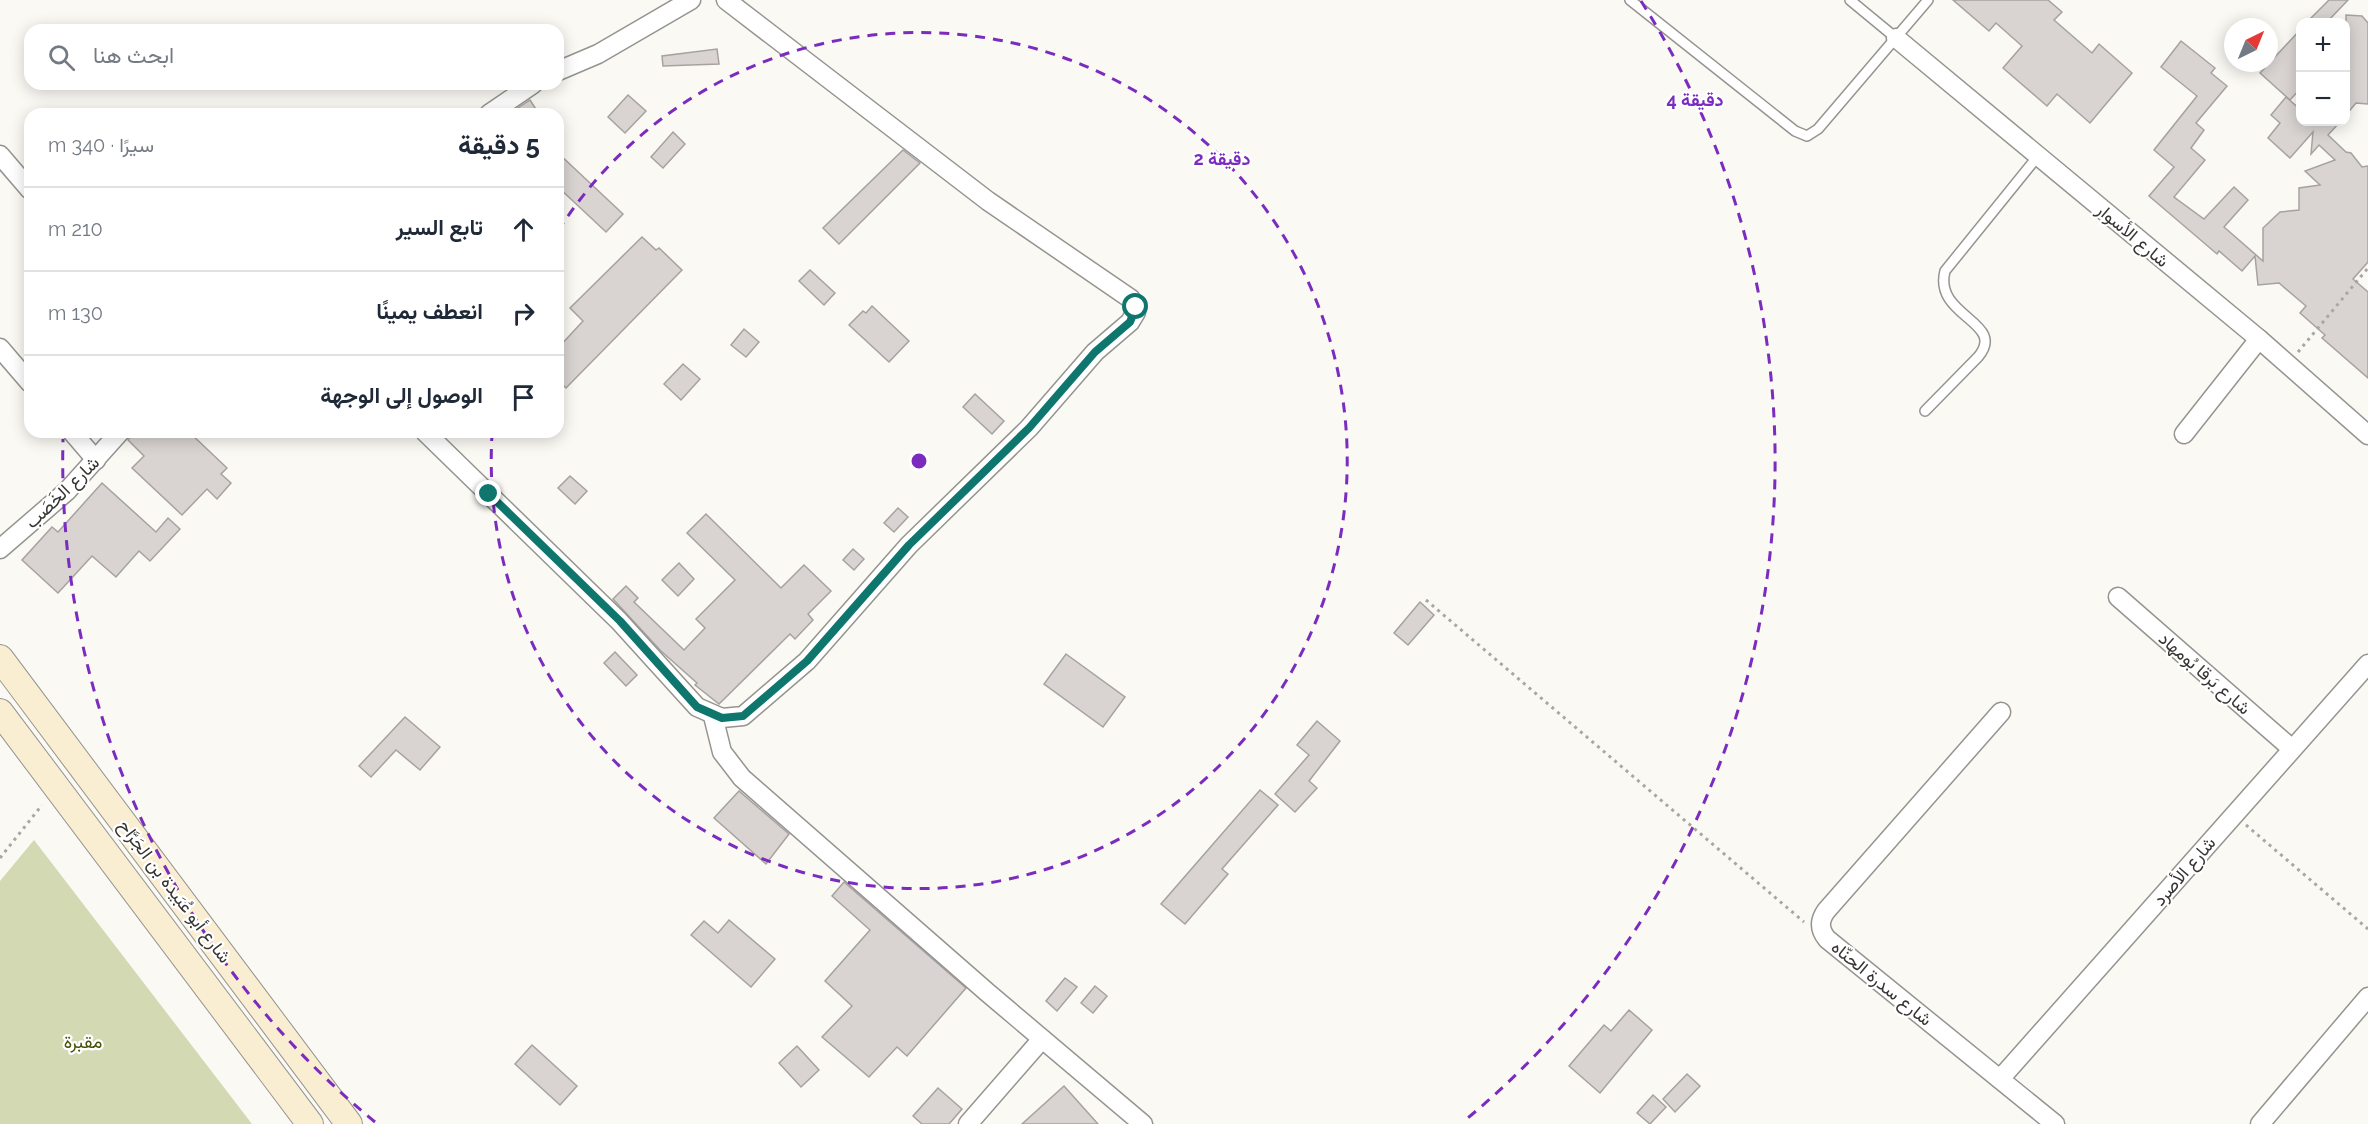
<!DOCTYPE html>
<html lang="ar">
<head>
<meta charset="utf-8">
<style>
	:root { --surface:#fff; --page:#f2f2f3; --text:#1f2937; --muted:#747a83; --line:#e0e1e3 }
	body { margin:0; font-family:Raleway,Vazirmatn,sans-serif; background:var(--page); color:var(--text); direction:rtl }
	.controls { position:absolute; right:18px; top:18px; display:grid; overflow:hidden; border-radius:12px; box-shadow:0 3px 15px #0003 }
	.controls button { width:54px; height:54px; display:grid; place-items:center; padding:0; border:0; border-bottom:2px solid var(--line); background:var(--surface); color:var(--text); font:30px sans-serif }
	.compass { position:absolute; left:2224px; top:18px; width:54px; height:54px; border-radius:50%; background:var(--surface); box-shadow:0 3px 15px #0003; rotate:43deg }
	.stop { position:absolute; width:18px; height:18px; margin:-14px; border:4px solid #0f766e; border-radius:50%; background:#fff }
	.stop.end { background:#0f766e; border-color:#fff; box-shadow:0 2px 6px #0008 }
	.list { margin:0; padding:0; list-style:none }
	h2 { display:flex; justify-content:space-between; align-items:center; height:78px; margin:0; padding:0 24px; font-size:26px }
	h2 small { font-size:20px; font-weight:400; color:var(--muted) }
	.list li { display:grid; grid-template-columns:39px 1fr auto; gap:18px; align-items:center; box-sizing:border-box; height:84px; padding:0 24px; border-top:2px solid var(--line) }
	.list b { display:block; font-size:22px; white-space:nowrap }
	.list em { font-size:20px; font-style:normal; color:var(--muted) }
	.icon { flex:none; width:33px; height:33px; fill:none; stroke:currentColor; stroke-width:2; stroke-linecap:round; stroke-linejoin:round }
	.map { position:relative; flex:none; width:2368px; height:1124px; overflow:hidden; direction:ltr }
	.search { position:absolute; background:var(--surface); box-shadow:0 3px 15px #0003; left:24px; top:24px; width:540px; height:66px; display:flex; align-items:center; gap:15px; box-sizing:border-box; padding:0 21px; border-radius:18px; color:var(--muted); font-size:22px }
	.panel { position:absolute; background:var(--surface); box-shadow:0 3px 15px #0003; left:24px; top:108px; width:540px; height:330px; border-radius:18px; direction:rtl }
	.map>svg:first-child { display:block }
	.green { fill:#d2d9b3 }
	.building { fill:#d9d4d2; stroke:#a7a2a0; stroke-width:1.5 }
	.lines { fill:none; stroke-linecap:round; stroke-linejoin:round }
	.lane-casing { stroke:#959490; stroke-width:12 }
	.street-casing { stroke:#959490; stroke-width:21 }
	.secondary-casing { stroke:#959490; stroke-width:28 }
	.path { stroke:#a8a7a3; stroke-width:3; stroke-dasharray:3 4.5; stroke-linecap:butt }
	.lane { stroke:#fff; stroke-width:9 }
	.street { stroke:#fff; stroke-width:18 }
	.secondary { stroke:#faeed2; stroke-width:26 }
	.route { stroke:#0f766e; stroke-width:8 }
	.ring { fill:none; stroke:#7b2cbf; stroke-width:3; stroke-dasharray:10 8 }
	.labels { text-anchor:middle; dominant-baseline:central; stroke-width:4.5; stroke-linejoin:round; paint-order:stroke }
	.street-label { font-size:18px; fill:#363533; stroke:#fff }
	.park-label { font-size:18px; fill:#475006; stroke:#fff }
	.centre { fill:#7b2cbf; stroke:#fff; stroke-width:3 }
	.ring-label { font-size:18px; text-anchor:middle; font-weight:bold; fill:#7b2cbf; stroke:#fff; stroke-width:4.5; stroke-linejoin:round; paint-order:stroke }
</style>
</head>
<body>
<div class="map">
<svg width="2368" height="1124" viewBox="0 0 2368 1124">
	<rect width="100%" height="100%" fill="#faf9f4"/>
	<polygon class="green" points="34,840 252,1124 0,1124 0,881"/>
	<g class="building">
		<polygon points="1953,0 2048,0 2062,12 2054,20 2092,53 2099,44 2132,73 2090,123 2057,94 2047,106 2003,68 2022,46 1996,23 1989,31"/>
		<polygon points="2329,0 2348,0 2327,22 2307,22"/>
		<polygon points="2346,15 2362,16 2368,23 2368,104 2356,103 2346,115"/>
		<polygon points="2301,29 2301,88 2290,100 2260,73"/>
		<polygon points="2181,41 2215,68 2211,73 2227,86 2196,123 2204,130 2191,148 2205,160 2174,197 2204,219 2234,187 2248,200 2224,227 2263,261 2263,228 2280,212 2299,210 2299,188 2320,185 2305,171 2335,160 2319,145 2311,154 2313,132 2290,158 2268,138 2280,123 2271,115 2286,97 2301,110 2301,122 2340,122 2328,135 2346,152 2351,153 2362,167 2368,166 2368,262 2353,279 2368,292 2368,378 2322,338 2325,335 2300,313 2306,306 2279,283 2258,285 2255,256 2242,271 2219,251 2217,254 2149,196 2174,167 2154,150 2197,96 2161,67"/>
		<polygon points="717,49 719,64 663,66 662,56"/>
		<polygon points="628,95 646,111 625,133 608,117"/>
		<polygon points="530,100 539,114 509,114"/>
		<polygon points="673,132 685,144 663,168 651,157"/>
		<polygon points="903,150 920,163 839,244 823,228"/>
		<polygon points="558,153 623,214 606,232 558,187"/>
		<polygon points="642,237 656,250 659,248 682,270 566,388 558,380 558,348 583,321 570,308"/>
		<polygon points="810,270 835,293 824,305 799,281"/>
		<polygon points="872,306 909,341 889,362 849,325 863,311 866,313"/>
		<polygon points="744,329 759,342 746,357 731,345"/>
		<polygon points="683,364 700,379 681,400 664,384"/>
		<polygon points="975,394 1004,421 992,434 963,407"/>
		<polygon points="134,432 189,432 227,468 221,474 231,483 217,499 207,489 182,515 132,468 144,456 128,440"/>
		<polygon points="570,476 587,491 575,504 558,488"/>
		<polygon points="102,483 156,532 168,518 180,529 150,561 139,551 116,577 92,556 58,593 22,560 52,527 58,532"/>
		<polygon points="898,508 908,517 894,532 884,523"/>
		<polygon points="706,514 781,588 804,565 831,591 808,614 813,620 795,639 790,634 719,704 695,685 697,683 661,651 613,599 626,586 638,598 634,602 684,650 705,628 696,619 735,580 687,533"/>
		<polygon points="853,549 864,559 854,570 843,560"/>
		<polygon points="679,563 694,579 678,596 662,580"/>
		<polygon points="1420,602 1434,615 1408,645 1394,633"/>
		<polygon points="615,652 637,675 626,686 604,663"/>
		<polygon points="1066,654 1125,697 1103,727 1044,684"/>
		<polygon points="405,717 440,747 420,770 396,750 371,777 359,766"/>
		<polygon points="1317,721 1340,741 1309,781 1317,788 1295,812 1275,794 1309,755 1297,745"/>
		<polygon points="1260,790 1278,805 1222,869 1228,874 1185,924 1161,904"/>
		<polygon points="739,791 789,834 766,864 714,818"/>
		<polygon points="844,882 966,988 907,1056 897,1047 869,1077 822,1037 852,1006 825,981 870,930 832,896"/>
		<polygon points="729,920 775,959 751,987 691,935 704,921 718,933"/>
		<polygon points="1065,978 1077,987 1057,1011 1046,1001"/>
		<polygon points="1095,986 1107,996 1093,1013 1081,1003"/>
		<polygon points="1629,1010 1652,1030 1600,1093 1569,1066 1604,1025 1611,1031"/>
		<polygon points="532,1045 577,1086 560,1105 515,1064"/>
		<polygon points="797,1046 819,1070 801,1087 779,1063"/>
		<polygon points="1687,1074 1700,1086 1675,1112 1663,1099"/>
		<polygon points="1064,1086 1098,1124 1022,1124"/>
		<polygon points="938,1088 962,1109 949,1124 922,1124 913,1116"/>
		<polygon points="1653,1095 1666,1107 1650,1124 1637,1113"/>
	</g>
	<g class="lines">
		<defs>
			<g id="lane">
				<polyline points="1630,0 1795,131 1807,136 1818,129 1928,0"/>
				<polyline points="1850,0 1896,38"/>
				<path d="M1925 411 1978 357C2008 322 1933 317 1945 271L2038 156"/>
			</g>
			<g id="street">
				<polyline points="1896,38 2259,339 2368,435"/>
				<polyline points="558,71 598,54 691,0"/>
				<polyline points="489,114 533,84"/>
				<polyline points="0,155 30,190"/>
				<polyline points="0,348 30,383"/>
				<polyline points="72,432 96,460"/>
				<polyline points="425,432 619,621 697,707 722,718 743,716 807,661 909,545 1029,428 1095,352 1130,322 1136,312 1131,299 988,201 726,0"/>
				<polyline points="2184,434 2259,339"/>
				<polyline points="0,549 67,491 120,432"/>
				<polyline points="2118,597 2291,748"/>
				<path d="M2001 712 1826 911C1819 921 1819 929 1827 939L2055 1124"/>
				<polyline points="713,716 722,752 742,778 988,993 1143,1124"/>
				<polyline points="2000,1079 2368,664"/>
				<polyline points="968,1124 1042,1039"/>
				<polyline points="2260,1124 2368,997"/>
			</g>
			<g id="secondary">
				<polyline points="0,658 349,1124"/>
				<polyline points="0,712 310,1124"/>
			</g>
		</defs>
		<use href="#lane" class="lane-casing"/>
		<use href="#street" class="street-casing"/>
		<use href="#secondary" class="secondary-casing"/>
		<g class="path">
			<polyline points="2298,352 2368,268"/>
			<polyline points="1426,600 1804,922"/>
			<polyline points="2246,825 2368,929"/>
			<polyline points="0,858 42,805"/>
		</g>
		<use href="#lane" class="lane"/>
		<use href="#street" class="street"/>
		<use href="#secondary" class="secondary"/>
	</g>
	<g class="lines">
		<polyline class="route" points="489,494 620,621 697,707 722,718 743,716 807,661 909,545 1029,428 1095,352 1130,322 1136,307"/>
	</g>
	<g class="ring">
		<path d="M558 231A428 428 0 1 1 492 435"/>
		<path d="M375 1122A856 856 0 0 1 63 439M1641 1A856 856 0 0 1 1463 1122"/>
	</g>
	<g class="labels">
		<g class="street-label">
			<text transform="translate(2133 235) rotate(40)">شارع الأسوار</text>
			<text transform="translate(62 492) rotate(-44)">شارع الخَصَب</text>
			<text transform="translate(2205 673) rotate(41)">شارع بَرقا بُومهاد</text>
			<text transform="translate(2184 871) rotate(-49)">شارع الأصرد</text>
			<text transform="translate(175 891) rotate(53)">شارع أبو عُبَيدة بن الجَرَّاح</text>
			<text transform="translate(1882 983) rotate(39)">شارع سدرة الحنّاه</text>
		</g>
		<g class="park-label">
			<text x="83" y="1041">مقبرة</text>
		</g>
	</g>
	<circle cx="919" cy="461" r="9" class="centre"/>
	<g class="ring-label">
		<text x="1695" y="106">4 دقيقة</text>
		<text x="1222" y="165">2 دقيقة</text>
	</g>
</svg>
<div class="controls">
<button>+</button>
<button>−</button>
</div>
<svg class="compass" viewBox="-18 -18 36 36"><path d="M0-13l5 13h-10z" fill="#e53935"/><path d="M0 13l5-13h-10z" fill="#747a83"/></svg>
<div class="stop" style="left:1136px;top:307px"></div>
<div class="stop end" style="left:489px;top:494px"></div>
<div class="search"><svg class="icon" aria-label="search" viewBox="0 0 24 24"><circle cx="10" cy="10" r="6"/><path d="M15 15l6 6"/></svg>ابحث هنا</div>
<section class="panel">
<h2>5 دقيقة<small>سيرًا · 340 m</small></h2>
<ul class="list">
<li><svg class="icon" aria-label="ahead" viewBox="0 0 24 24"><path d="M12 20V5M6 11l6-6 6 6"/></svg><div><b>تابع السير</b></div><em>210 m</em></li>
<li><svg class="icon" aria-label="right" viewBox="0 0 24 24"><path d="M7 20v-9h11M14 6l5 5-5 5"/></svg><div><b>انعطف يمينًا</b></div><em>130 m</em></li>
<li><svg class="icon" aria-label="arrive" viewBox="0 0 24 24"><path d="M6 21V4h12l-3 4 3 4H6"/></svg><div><b>الوصول إلى الوجهة</b></div></li>
</ul>
</section>
</div>
</body>
</html>
